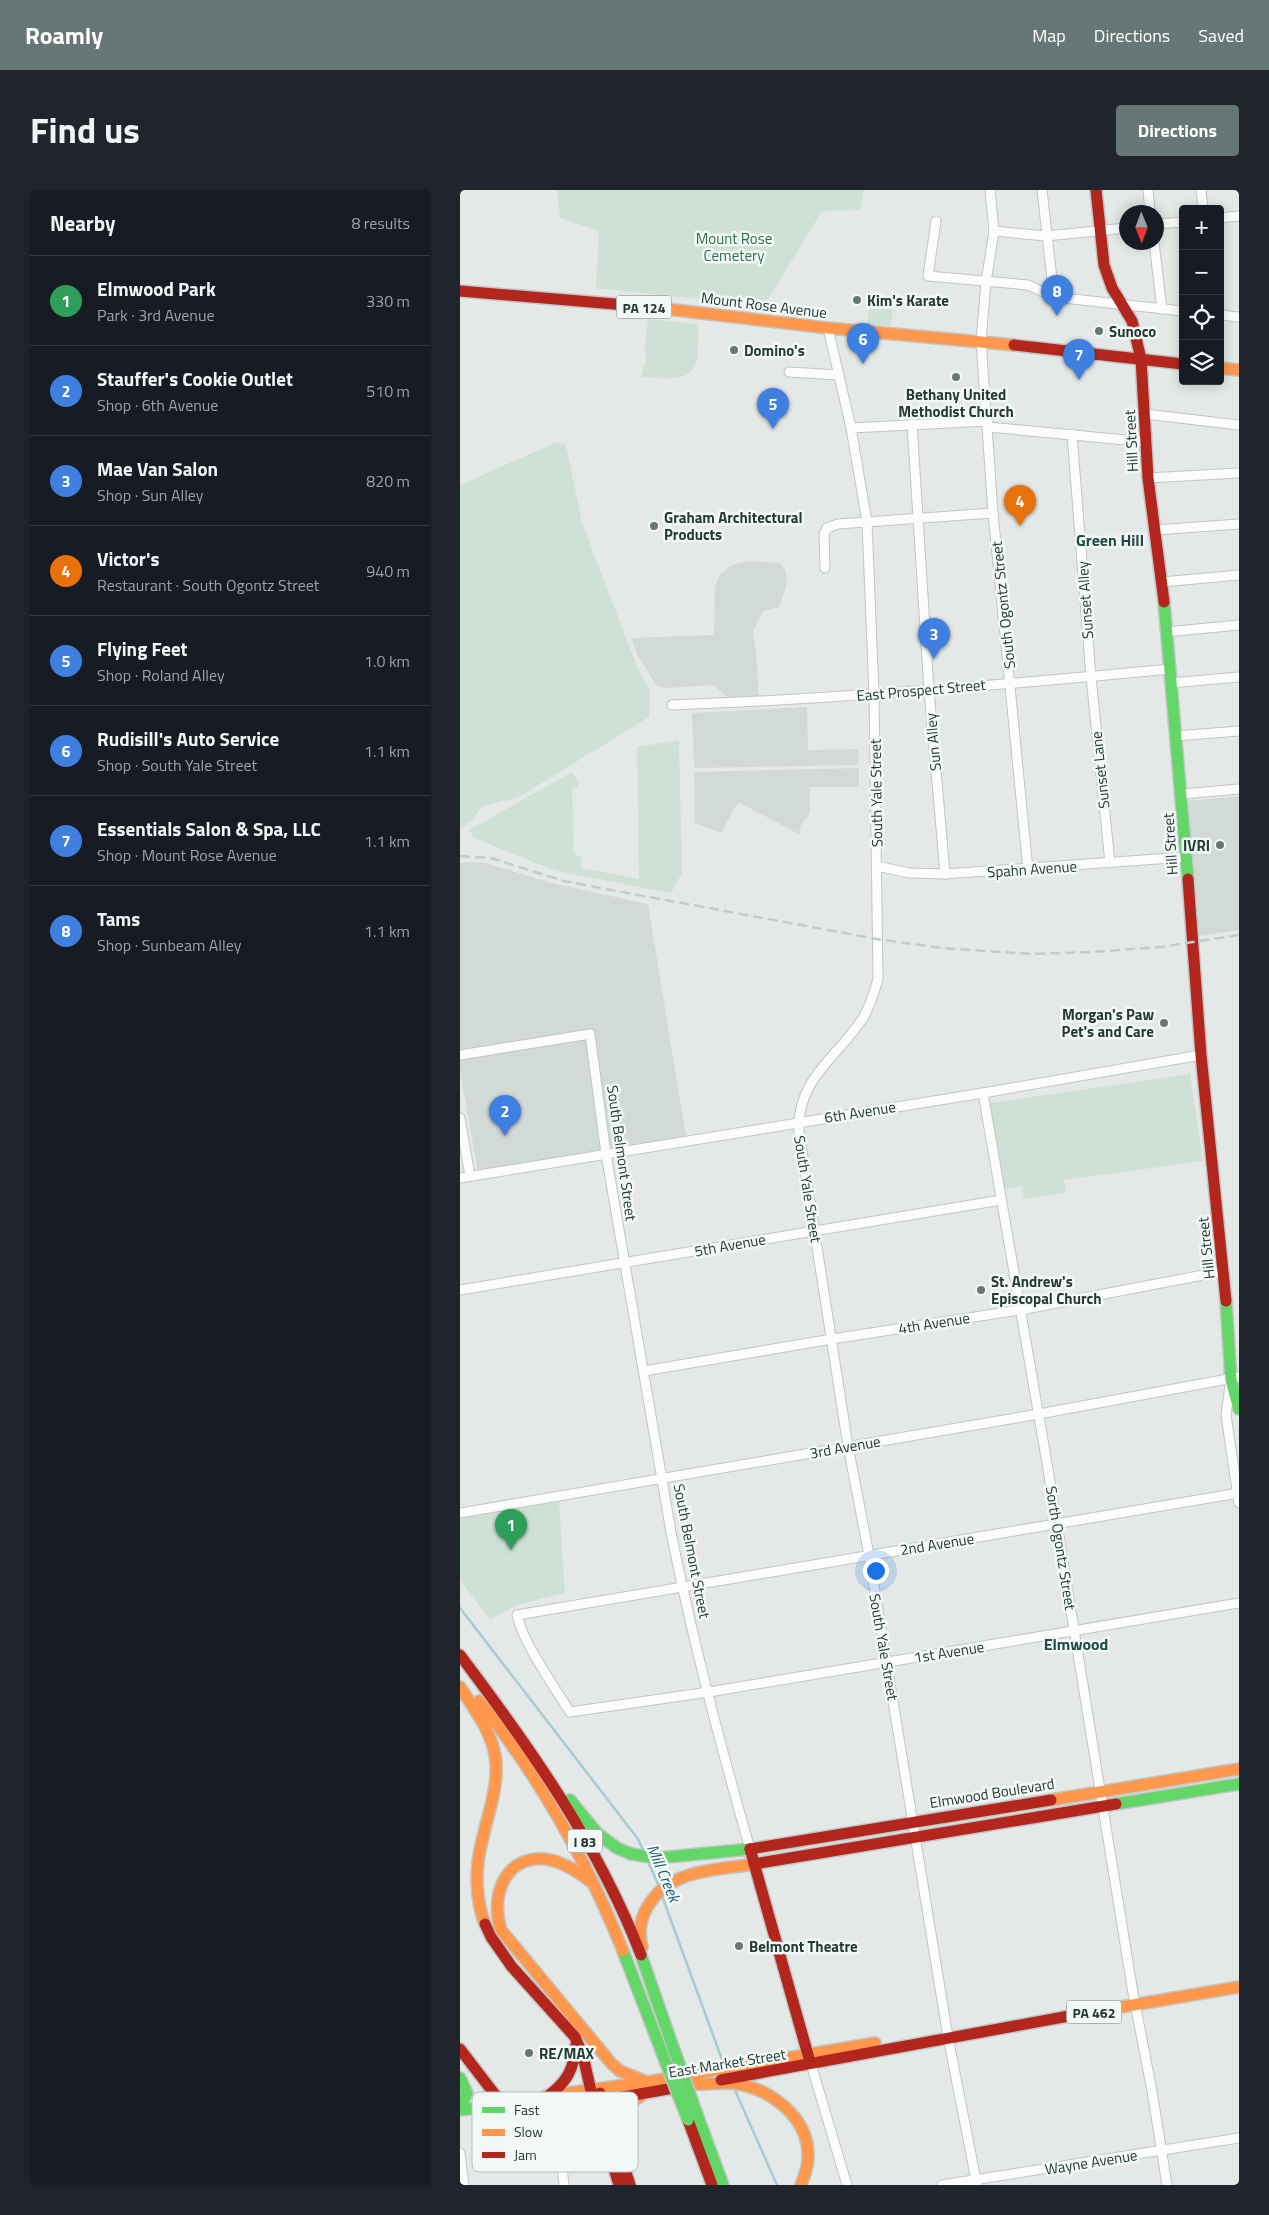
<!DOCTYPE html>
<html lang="en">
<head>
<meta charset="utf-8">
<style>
	:root { --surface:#171b24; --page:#20242c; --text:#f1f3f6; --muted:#9ea1a6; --line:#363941; --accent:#677775 }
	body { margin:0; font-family:"Titillium Web",sans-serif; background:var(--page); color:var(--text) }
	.controls { position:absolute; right:15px; top:15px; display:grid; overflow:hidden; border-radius:5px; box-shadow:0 2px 12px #0003 }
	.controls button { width:45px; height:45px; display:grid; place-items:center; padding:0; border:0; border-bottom:1px solid var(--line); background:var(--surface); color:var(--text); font:25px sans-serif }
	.compass { position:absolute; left:659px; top:15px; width:45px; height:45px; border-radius:50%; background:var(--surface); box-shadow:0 2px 12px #0003; rotate:179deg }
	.you { position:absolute; left:415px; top:1380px; width:18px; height:18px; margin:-12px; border:4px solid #fff; border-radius:50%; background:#1a73e8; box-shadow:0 0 0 8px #1a73e833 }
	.badge { display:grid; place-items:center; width:32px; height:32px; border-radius:50%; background:var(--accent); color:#fff; font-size:16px; font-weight:700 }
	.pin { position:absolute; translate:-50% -41px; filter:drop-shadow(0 1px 2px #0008) }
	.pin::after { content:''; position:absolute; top:26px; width:18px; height:15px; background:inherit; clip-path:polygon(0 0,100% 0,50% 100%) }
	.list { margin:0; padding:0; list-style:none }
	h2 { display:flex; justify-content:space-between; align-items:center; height:65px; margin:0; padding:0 20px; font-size:21px }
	h2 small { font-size:16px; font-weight:400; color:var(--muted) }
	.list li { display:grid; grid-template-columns:32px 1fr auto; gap:15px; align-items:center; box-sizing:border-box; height:90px; padding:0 20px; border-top:1px solid var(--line) }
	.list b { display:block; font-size:19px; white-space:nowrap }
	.list p { margin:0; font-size:16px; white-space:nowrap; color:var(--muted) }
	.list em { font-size:16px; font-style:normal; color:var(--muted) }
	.icon { flex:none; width:28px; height:28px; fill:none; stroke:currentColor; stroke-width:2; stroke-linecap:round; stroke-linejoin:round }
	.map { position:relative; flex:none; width:779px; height:1995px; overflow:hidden; border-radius:5px }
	header { display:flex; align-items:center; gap:30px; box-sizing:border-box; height:70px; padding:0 25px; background:var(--accent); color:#fff }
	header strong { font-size:24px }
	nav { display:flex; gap:28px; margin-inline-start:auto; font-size:18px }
	.intro { display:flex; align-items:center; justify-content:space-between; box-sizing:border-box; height:120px; padding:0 30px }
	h1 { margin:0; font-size:35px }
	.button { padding:12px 22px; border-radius:5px; background:var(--accent); color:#fff; font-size:18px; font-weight:700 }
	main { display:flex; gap:30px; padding:0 30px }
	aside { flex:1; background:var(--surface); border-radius:5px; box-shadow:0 2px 12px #0003 }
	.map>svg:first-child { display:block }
	.built { fill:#d2dad7 }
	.green { fill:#cfe1d6 }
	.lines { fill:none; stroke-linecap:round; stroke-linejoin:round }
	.stream { stroke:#a8cad3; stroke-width:2.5 }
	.street-casing { stroke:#c1c6c4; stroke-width:11 }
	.fast-casing { stroke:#c0c7c5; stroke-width:14 }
	.slow-casing { stroke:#c0c7c5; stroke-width:14 }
	.jam-casing { stroke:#c0c7c5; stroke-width:14 }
	.street { stroke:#fbfcfb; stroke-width:9 }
	.fast { stroke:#63d668; stroke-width:11 }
	.slow { stroke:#ff974d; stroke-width:11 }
	.jam { stroke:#b3261e; stroke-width:11 }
	.rail { stroke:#c7caca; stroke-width:2.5; stroke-dasharray:10 5; stroke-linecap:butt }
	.fast-bridge-casing { stroke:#bdc4c3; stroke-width:14; stroke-linecap:butt }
	.fast-bridge { stroke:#63d668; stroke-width:11 }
	.poi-dot { fill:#677775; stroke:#f2f8f6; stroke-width:2 }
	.labels { text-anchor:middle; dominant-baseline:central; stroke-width:5; stroke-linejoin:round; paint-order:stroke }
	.shield { fill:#f2f8f6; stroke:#627370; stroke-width:1 }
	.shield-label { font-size:14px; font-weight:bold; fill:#243a37 }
	.park-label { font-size:15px; fill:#316e4f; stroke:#f2f8f6 }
	.poi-label { font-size:15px; font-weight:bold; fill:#243a37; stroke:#f2f8f6; text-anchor:start }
	.street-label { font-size:15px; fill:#243a37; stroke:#f2f8f6 }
	.neighbourhood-label { font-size:16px; font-weight:bold; fill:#214b45; stroke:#f2f8f6 }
	.water-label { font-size:16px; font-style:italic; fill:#235c71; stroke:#f2f8f6 }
	.key { fill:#f2f8f6; stroke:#b4bfbd; stroke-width:1 }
	.key-label { font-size:14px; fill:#243a37 }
</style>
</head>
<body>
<header>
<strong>Roamly</strong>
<nav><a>Map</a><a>Directions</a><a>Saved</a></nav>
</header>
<div class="intro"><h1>Find us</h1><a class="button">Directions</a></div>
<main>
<aside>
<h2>Nearby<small>8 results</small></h2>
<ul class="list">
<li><span class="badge" style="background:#2e9e5b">1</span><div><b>Elmwood Park</b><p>Park · 3rd Avenue</p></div><em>330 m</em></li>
<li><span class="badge" style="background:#3f7fe0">2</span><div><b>Stauffer's Cookie Outlet</b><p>Shop · 6th Avenue</p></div><em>510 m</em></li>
<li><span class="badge" style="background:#3f7fe0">3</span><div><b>Mae Van Salon</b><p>Shop · Sun Alley</p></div><em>820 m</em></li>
<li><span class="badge" style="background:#e8710a">4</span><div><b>Victor's</b><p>Restaurant · South Ogontz Street</p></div><em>940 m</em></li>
<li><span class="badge" style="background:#3f7fe0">5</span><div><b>Flying Feet</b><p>Shop · Roland Alley</p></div><em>1.0 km</em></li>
<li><span class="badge" style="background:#3f7fe0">6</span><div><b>Rudisill's Auto Service</b><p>Shop · South Yale Street</p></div><em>1.1 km</em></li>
<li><span class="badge" style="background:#3f7fe0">7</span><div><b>Essentials Salon &amp; Spa, LLC</b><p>Shop · Mount Rose Avenue</p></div><em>1.1 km</em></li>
<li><span class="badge" style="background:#3f7fe0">8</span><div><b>Tams</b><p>Shop · Sunbeam Alley</p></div><em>1.1 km</em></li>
</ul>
</aside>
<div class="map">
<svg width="779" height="1995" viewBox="0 0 779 1995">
	<rect width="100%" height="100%" fill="#e4e9e7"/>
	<g class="built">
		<polygon points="290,371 320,373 325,380 327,394 319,417 303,421 293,442 296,461 299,509 271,510 253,495 205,498 196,495 177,464 171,448 254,445 255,397 259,386 271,375"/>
		<polygon points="347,517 348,560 399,559 398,575 234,578 232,523"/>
		<polygon points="399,578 399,597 350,597 350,623 341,635 339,644 278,612 261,643 235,633 234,582"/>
		<polygon points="779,606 779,740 739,746 728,611"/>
		<polygon points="7,672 26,673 91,693 188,714 226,946 18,982 0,882 0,673"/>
	</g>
	<g class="green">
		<polygon points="97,0 404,0 400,20 362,21 304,116 136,98 139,41 100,28"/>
		<polygon points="410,109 433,120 431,136 407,134"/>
		<path d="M188 129 237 134C240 143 238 152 238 161 237 196 206 188 181 187L186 168 185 154Z"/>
		<polygon points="97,252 106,255 122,333 178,479 190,500 189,527 59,607 22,616 11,631 0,639 0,295"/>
		<polygon points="219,550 222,683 211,703 111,684 86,677 14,648 9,640 112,582 119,593 117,597 112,598 114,664 121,667 121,678 179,689 177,557"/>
		<polygon points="730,884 743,971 604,990 606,1003 564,1009 562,996 543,999 530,913"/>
		<polygon points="99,1311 105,1403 57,1415 30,1430 0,1390 0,1330 7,1324"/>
	</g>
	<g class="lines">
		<g class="stream">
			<polyline points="0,1418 178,1649 183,1660"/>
			<polyline points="189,1674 198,1694"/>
			<polyline points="202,1706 264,1875"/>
			<polyline points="274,1898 317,1995"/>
		</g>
		<defs>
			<g id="street">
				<polyline points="530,0 534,41 526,92 521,151 533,323 568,680"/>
				<polyline points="582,0 594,107"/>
				<polyline points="688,0 690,22"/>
				<polyline points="741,0 743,19"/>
				<polyline points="760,28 779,26"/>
				<polyline points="476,31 468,86 568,95 594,107 723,121"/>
				<polyline points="696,34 723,32"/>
				<polyline points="534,41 586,46 666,38"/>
				<polyline points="694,52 702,119"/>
				<polyline points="760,125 779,127"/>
				<path d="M368 138 391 238 407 332 414 504 418 789C414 803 410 816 403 828 378 867 336 889 339 942L388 1256 409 1365 488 1847 517 1995"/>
				<polyline points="329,182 379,185"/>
				<polyline points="685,224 779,235"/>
				<polyline points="452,234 469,500 485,684"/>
				<polyline points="528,237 687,252"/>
				<polyline points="391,238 528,231"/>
				<polyline points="612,244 631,487 650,673"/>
				<polyline points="688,288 779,283"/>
				<polyline points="696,340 779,334"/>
				<polyline points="365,378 364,344 367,338 378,334 533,323"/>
				<polyline points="702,392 779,385"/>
				<polyline points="706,442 779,435"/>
				<polyline points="710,493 779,487"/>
				<path d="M212 515C378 509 544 495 710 479"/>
				<polyline points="716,546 779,541"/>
				<polyline points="722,604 779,599"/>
				<polyline points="417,676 449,683 485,684 726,667"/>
				<path d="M0 865 130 844 146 964 211 1342C232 1449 260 1554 290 1659"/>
				<polyline points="523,903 588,1279 673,1803 692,1901 707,1995"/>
				<polyline points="0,928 10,986"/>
				<polyline points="0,988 523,903 741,865"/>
				<polyline points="0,1100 541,1010"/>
				<polyline points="184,1181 372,1149 560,1120 764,1081"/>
				<polyline points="770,1195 766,1225 779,1313"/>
				<path d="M779 1303 57 1425C62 1451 95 1498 110 1522L249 1502 779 1413"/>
				<polyline points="0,1323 579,1224 779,1187"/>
				<polyline points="351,1874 387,1995"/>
				<polyline points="95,1915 104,1995"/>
				<polyline points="0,1963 4,1995"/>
				<polyline points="482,1995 779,1948"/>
			</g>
			<g id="fast">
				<polyline points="704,412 728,689"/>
				<polyline points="766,1111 771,1190 779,1219"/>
				<polyline points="110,1610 138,1644 157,1658 171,1664 198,1668 290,1659"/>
				<polyline points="656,1614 779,1594"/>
				<polyline points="163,1761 201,1860"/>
				<polyline points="181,1765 213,1857"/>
				<polyline points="0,1888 7,1903 0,1918"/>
				<polyline points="0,1920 58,1913"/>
				<polyline points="238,1927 263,1995"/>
			</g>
			<g id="slow">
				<polyline points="190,117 368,138 554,155"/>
				<polyline points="760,178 779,180"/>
				<path d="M0 1497C14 1519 30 1539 35 1565 40 1594 28 1623 22 1651 15 1677 15 1709 25 1734"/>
				<path d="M19 1511C79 1587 127 1671 163 1761"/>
				<polyline points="591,1610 779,1579"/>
				<path d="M130 1691C117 1681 102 1671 85 1669 44 1666 30 1707 41 1740L151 1873 160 1881 187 1892"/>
				<path d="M182 1757C178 1741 180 1727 190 1713 212 1679 257 1680 294 1674"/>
				<polyline points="620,1824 779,1797"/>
				<path d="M236 1894C250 1895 265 1891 278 1894 311 1900 346 1926 348 1962 349 1974 345 1984 341 1995"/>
				<polyline points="86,1906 187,1892 415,1853"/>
				<path d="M155 1945C156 1926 164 1915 181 1906"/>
			</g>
			<g id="jam">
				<polyline points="636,0 644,75 652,98 672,131 681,169 688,288 704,412"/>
				<polyline points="0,101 190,117"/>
				<polyline points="554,155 723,174"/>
				<polyline points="728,689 741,865 766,1111"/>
				<path d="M0 1465C71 1559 138 1654 181 1765"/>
				<polyline points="290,1659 591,1610"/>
				<polyline points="290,1659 350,1872"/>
				<polyline points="294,1674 656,1614"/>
				<polyline points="25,1734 31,1747 52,1777 115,1847 123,1866 131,1901"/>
				<polyline points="0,1859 43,1915"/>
				<polyline points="261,1890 620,1824"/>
				<polyline points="140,1903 170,1995"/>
				<path d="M88 1906C107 1892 114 1879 116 1855"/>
				<polyline points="50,1914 95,1915 134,1912 225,1896"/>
				<polyline points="228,1930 252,1995"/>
				<polyline points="151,1969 159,1995"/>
			</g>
		</defs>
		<use href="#street" class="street-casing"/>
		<use href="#fast" class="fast-casing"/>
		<use href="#slow" class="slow-casing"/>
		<use href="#jam" class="jam-casing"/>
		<use href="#street" class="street"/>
		<use href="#fast" class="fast"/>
		<use href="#slow" class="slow"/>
		<use href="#jam" class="jam"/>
		<polyline class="rail" points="0,666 31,668 104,691 162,702 417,749 482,758 571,764 632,762 701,757 779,745"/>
		<defs>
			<g id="fast-bridge">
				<polyline points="213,1857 238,1927"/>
				<polyline points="201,1860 228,1930"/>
			</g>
		</defs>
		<use href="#fast-bridge" class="fast-bridge-casing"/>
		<use href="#fast-bridge" class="fast-bridge"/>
	</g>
	<g class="poi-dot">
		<circle cx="397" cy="110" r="5"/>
		<circle cx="639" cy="141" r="5"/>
		<circle cx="274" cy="160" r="5"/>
		<circle cx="496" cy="187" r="5"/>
		<circle cx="194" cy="336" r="5"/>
		<circle cx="760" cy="655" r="5"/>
		<circle cx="704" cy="833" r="5"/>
		<circle cx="521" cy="1100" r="5"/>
		<circle cx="279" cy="1756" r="5"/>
		<circle cx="69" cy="1863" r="5"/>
	</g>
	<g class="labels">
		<g class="shield">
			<rect x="156.5" y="105.5" width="55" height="23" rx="4"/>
			<rect x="107.5" y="1639.5" width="35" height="23" rx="4"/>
			<rect x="606.5" y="1810.5" width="55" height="23" rx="4"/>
		</g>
		<g class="shield-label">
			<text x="184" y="117">PA 124</text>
			<text x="125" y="1651">I 83</text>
			<text x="634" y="1822">PA 462</text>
		</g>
		<g class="park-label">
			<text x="274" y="48">Mount Rose<tspan x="274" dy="17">Cemetery</tspan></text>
		</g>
		<g class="poi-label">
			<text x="407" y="110">Kim's Karate</text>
			<text x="649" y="141">Sunoco</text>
			<text x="284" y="160">Domino's</text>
			<text x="496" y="204" text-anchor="middle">Bethany United<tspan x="496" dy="17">Methodist Church</tspan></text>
			<text x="204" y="327">Graham Architectural<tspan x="204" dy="17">Products</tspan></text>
			<text x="750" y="655" text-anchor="end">IVRI</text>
			<text x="694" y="824" text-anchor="end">Morgan's Paw<tspan x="694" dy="17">Pet's and Care</tspan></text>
			<text x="531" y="1091">St. Andrew's<tspan x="531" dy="17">Episcopal Church</tspan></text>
			<text x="289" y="1756">Belmont Theatre</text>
			<text x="79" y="1863">RE/MAX</text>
		</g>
		<g class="street-label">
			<text transform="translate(304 115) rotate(7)">Mount Rose Avenue</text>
			<text transform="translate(671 251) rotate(-93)">Hill Street</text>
			<text transform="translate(625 410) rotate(-94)">Sunset Alley</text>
			<text transform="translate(543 415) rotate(-96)">South Ogontz Street</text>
			<text transform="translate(461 500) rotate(-5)">East Prospect Street</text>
			<text transform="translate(473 552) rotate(-95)">Sun Alley</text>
			<text transform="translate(640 580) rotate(-96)">Sunset Lane</text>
			<text transform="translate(416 603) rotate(-91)">South Yale Street</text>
			<text transform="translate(710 654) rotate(-94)">Hill Street</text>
			<text transform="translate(572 679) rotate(-4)">Spahn Avenue</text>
			<text transform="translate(400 922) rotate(-9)">6th Avenue</text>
			<text transform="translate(162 963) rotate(82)">South Belmont Street</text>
			<text transform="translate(348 999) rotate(81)">South Yale Street</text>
			<text transform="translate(270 1055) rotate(-10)">5th Avenue</text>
			<text transform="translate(746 1058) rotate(-96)">Hill Street</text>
			<text transform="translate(474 1133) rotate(-9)">4th Avenue</text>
			<text transform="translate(385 1257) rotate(-10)">3rd Avenue</text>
			<text transform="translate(477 1354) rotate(-9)">2nd Avenue</text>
			<text transform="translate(601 1358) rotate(81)">Sorth Ogontz Street</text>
			<text transform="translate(232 1361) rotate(79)">South Belmont Street</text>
			<text transform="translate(424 1457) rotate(80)">South Yale Street</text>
			<text transform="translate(489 1462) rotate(-9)">1st Avenue</text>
			<text transform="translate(532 1603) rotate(-9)">Elmwood Boulevard</text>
			<text transform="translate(267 1873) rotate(-9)">East Market Street</text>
			<text transform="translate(631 1972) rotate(-9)">Wayne Avenue</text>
		</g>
		<g class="neighbourhood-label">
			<text x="650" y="350">Green Hill</text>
			<text x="616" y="1454">Elmwood</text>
		</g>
		<g class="water-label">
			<text transform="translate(204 1683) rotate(67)">Mill Creek</text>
		</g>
	</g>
	<rect x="12" y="1902" width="166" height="80" rx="8" class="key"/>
	<rect x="22" y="1917" width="23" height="6" fill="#63d668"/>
	<rect x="22" y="1939" width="23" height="7" fill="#ff974d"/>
	<rect x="22" y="1962" width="23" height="6" fill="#b3261e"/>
	<g class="key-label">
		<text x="54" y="1925">Fast</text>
		<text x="54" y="1947">Slow</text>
		<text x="54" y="1970">Jam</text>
	</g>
</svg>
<div class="controls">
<button>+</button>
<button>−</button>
<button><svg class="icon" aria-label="locate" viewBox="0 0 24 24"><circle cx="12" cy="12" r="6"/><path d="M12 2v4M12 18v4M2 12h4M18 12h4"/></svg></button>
<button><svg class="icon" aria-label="layers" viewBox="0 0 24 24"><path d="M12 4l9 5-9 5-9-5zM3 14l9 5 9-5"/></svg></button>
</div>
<svg class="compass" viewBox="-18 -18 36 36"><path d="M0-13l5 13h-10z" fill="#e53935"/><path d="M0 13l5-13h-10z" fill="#9ea1a6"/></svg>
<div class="you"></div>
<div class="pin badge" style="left:51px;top:1360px;background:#2e9e5b">1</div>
<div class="pin badge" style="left:45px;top:946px;background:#3f7fe0">2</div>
<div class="pin badge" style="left:474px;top:469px;background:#3f7fe0">3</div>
<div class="pin badge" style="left:560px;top:336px;background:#e8710a">4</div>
<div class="pin badge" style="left:313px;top:239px;background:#3f7fe0">5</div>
<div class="pin badge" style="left:403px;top:174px;background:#3f7fe0">6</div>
<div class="pin badge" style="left:619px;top:190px;background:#3f7fe0">7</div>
<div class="pin badge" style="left:597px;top:126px;background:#3f7fe0">8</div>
</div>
</main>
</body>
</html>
